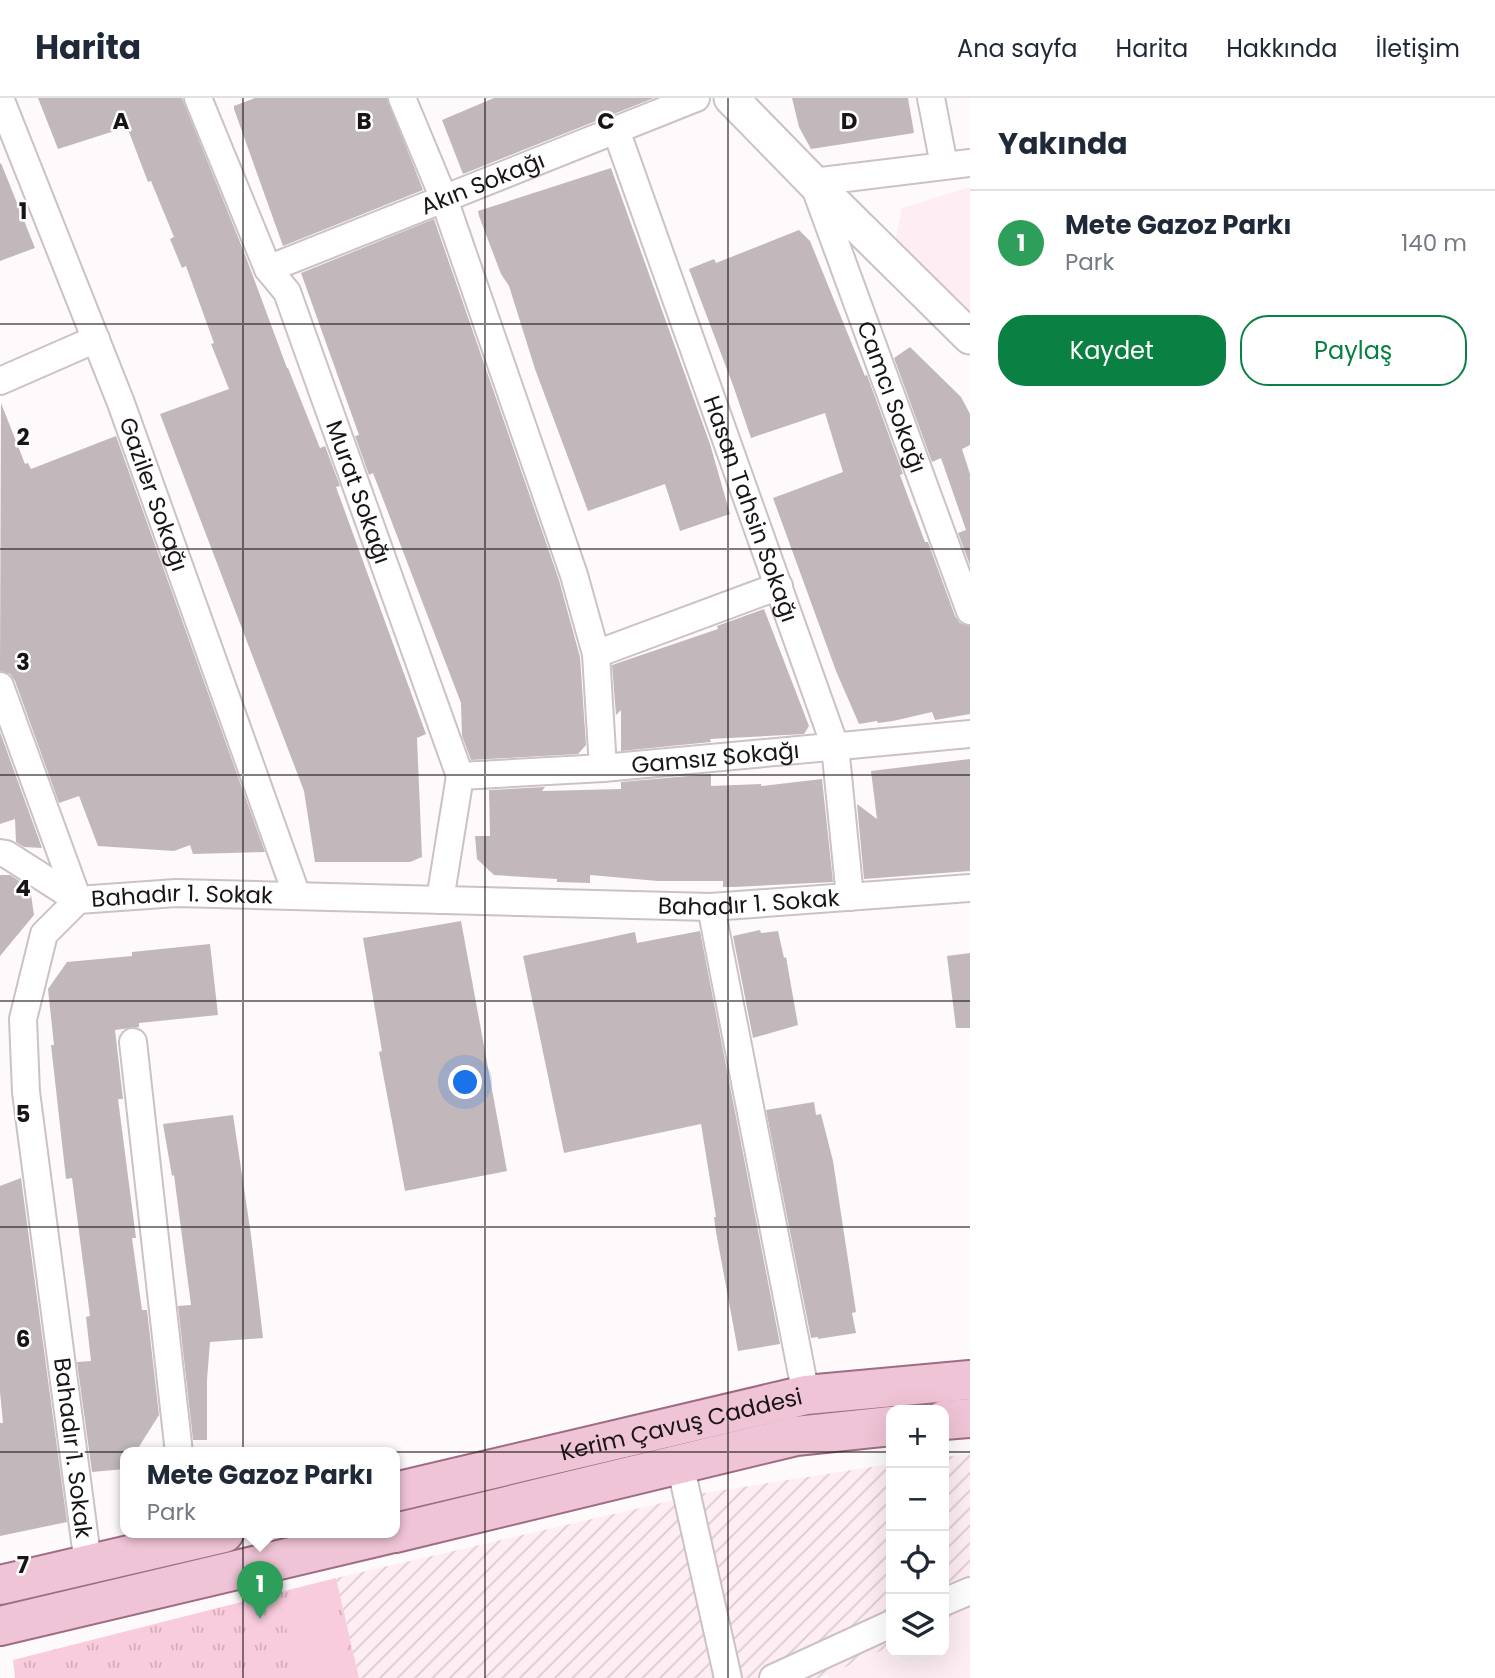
<!DOCTYPE html>
<html lang="tr">
<head>
<meta charset="utf-8">
<style>
	:root { --surface:#fff; --page:#f6f6f7; --text:#1f2937; --muted:#747a83; --line:#e0e1e3; --accent:#0b8043 }
	body { margin:0; font-family:Poppins,sans-serif; background:var(--page); color:var(--text) }
	.controls { position:absolute; right:21px; bottom:21px; display:grid; overflow:hidden; border-radius:14px; box-shadow:0 7px 28px #0002 }
	.controls button { width:63px; height:63px; display:grid; place-items:center; padding:0; border:0; border-bottom:2px solid var(--line); background:var(--surface); color:var(--text); font:35px sans-serif }
	.you { position:absolute; left:466px; top:985px; width:24px; height:24px; margin:-18px; border:5px solid #fff; border-radius:50%; background:#1a73e8; box-shadow:0 0 0 10px #1a73e833 }
	.badge { display:grid; place-items:center; width:46px; height:46px; border-radius:50%; background:var(--accent); color:#fff; font-size:23px; font-weight:700 }
	.pin { position:absolute; translate:-50% -58px; filter:drop-shadow(0 2px 4px #0008) }
	.pin::after { content:''; position:absolute; top:37px; width:24px; height:21px; background:inherit; clip-path:polygon(0 0,100% 0,50% 100%) }
	.popup { position:absolute; left:120px; top:1349px; width:280px; height:91px; box-sizing:border-box; display:grid; place-content:center; border-radius:14px; background:var(--surface); filter:drop-shadow(0 2px 5px #0005); font-size:23px; white-space:nowrap; color:var(--muted) }
	.popup b { font-size:26px; color:var(--text) }
	.popup::after { content:''; position:absolute; left:50%; top:100%; margin-left:-14px; border:14px solid transparent; border-top-color:var(--surface) }
	.list { margin:0; padding:0; list-style:none }
	h2 { display:flex; justify-content:space-between; align-items:center; height:91px; margin:0; padding:0 28px; font-size:30px }
	h2 small { font-size:23px; font-weight:400; color:var(--muted) }
	.list li { display:grid; grid-template-columns:46px 1fr auto; gap:21px; align-items:center; box-sizing:border-box; height:105px; padding:0 28px; border-top:2px solid var(--line) }
	.list b { display:block; font-size:26px; white-space:nowrap }
	.list p { margin:0; font-size:23px; white-space:nowrap; color:var(--muted) }
	.list em { font-size:23px; font-style:normal; color:var(--muted) }
	.actions { display:flex; gap:14px; padding:21px 28px }
	.actions a { flex:1; padding:16px 0; border:2px solid var(--accent); border-radius:28px; text-align:center; font-size:24px; color:var(--accent) }
	.actions .main { background:var(--accent); color:#fff }
	.icon { flex:none; width:38px; height:38px; fill:none; stroke:currentColor; stroke-width:2; stroke-linecap:round; stroke-linejoin:round }
	.map { position:relative; flex:none; width:970px; height:1580px; overflow:hidden }
	header { display:flex; align-items:center; gap:42px; box-sizing:border-box; height:98px; padding:0 35px; background:var(--surface); border-bottom:2px solid var(--line) }
	header strong { font-size:33px }
	nav { display:flex; gap:38px; margin-inline-start:auto; font-size:24px }
	main { display:flex }
	aside { flex:1; background:var(--surface) }
	.map>svg:first-child { display:block }
	.built { fill:#feeef4 }
	.industrial { fill:url(#industrial-furrows) }
	.grass { fill:url(#grass-tufts) }
	.pitch { fill:#f8cbdd }
	.building { fill:#c2b8bc }
	.lines { fill:none; stroke-linecap:round; stroke-linejoin:round }
	.minor-casing { stroke:#ccc1c5; stroke-width:30 }
	.tertiary-casing { stroke:#ccc1c5; stroke-width:37 }
	.primary-casing { stroke:#9d6d81; stroke-width:42 }
	.minor { stroke:#fff; stroke-width:26 }
	.tertiary { stroke:#fff; stroke-width:33 }
	.primary { stroke:#efc4d6; stroke-width:38 }
	.grid { fill:none; stroke:#191516; stroke-width:2; stroke-opacity:0.55 }
	.labels { text-anchor:middle; dominant-baseline:central; stroke-width:5; stroke-linejoin:round; paint-order:stroke }
	.street-label { font-size:23px; fill:#191516; stroke:#fff }
	.grid-label { font-size:23px; text-anchor:middle; font-weight:bold; fill:#191516; stroke:#fff; stroke-width:5; stroke-linejoin:round; paint-order:stroke }
</style>
</head>
<body>
<header>
<strong>Harita</strong>
<nav><a>Ana sayfa</a><a>Harita</a><a>Hakkında</a><a>İletişim</a></nav>
</header>
<main>
<div class="map">
<svg width="970" height="1580" viewBox="0 0 970 1580">
	<defs>
		<pattern id="industrial-furrows" width="10" height="10" patternUnits="userSpaceOnUse" patternTransform="scale(1.75)"><rect width="10" height="10" fill="#feeef4"/><path d="M-1 1l2-2M0 10L10 0M9 11l2-2" fill="none" stroke="#d9cbd0"/></pattern>
		<pattern id="grass-tufts" width="24" height="20" patternUnits="userSpaceOnUse" patternTransform="scale(1.75)"><rect width="24" height="20" fill="#f8cbdd"/><path d="M3 7l-1-3M5 7V3M7 7l1-3M15 17l-1-3M17 17v-4M19 17l1-3" fill="none" stroke="#d4adbd"/></pattern>
	</defs>
	<rect width="100%" height="100%" fill="#fef9fb"/>
	<g class="built">
		<polygon points="970,89 970,215 896,140 902,110"/>
		<polygon points="970,1512 970,1580 829,1580 828,1577 891,1548 891,1554 944,1554 944,1524"/>
	</g>
	<g class="industrial">
		<polygon points="970,1356 970,1512 944,1524 944,1359"/>
		<polygon points="891,1366 891,1548 828,1577 817,1580 359,1580 336,1480 705,1395"/>
	</g>
	<polygon class="grass" points="336,1480 359,1580 15,1580 13,1562"/>
	<polygon class="pitch" points="331,1490 354,1577 343,1580 300,1580 279,1504"/>
	<g class="building">
		<polygon points="38,0 182,0 244,154 287,270 288,270 320,350 325,348 340,388 336,389 426,636 417,640 422,759 410,764 315,764 304,693 160,316 229,291 211,246 214,245 186,168 182,170 170,141 174,139 151,83 148,84 127,29 58,51"/>
		<polygon points="255,0 387,0 423,92 283,148 234,11 234,8"/>
		<polygon points="494,0 654,0 463,76 442,22"/>
		<polygon points="792,0 908,0 914,35 811,51 799,29"/>
		<polygon points="1,65 35,150 0,163 0,66"/>
		<polygon points="611,70 710,346 730,416 680,433 665,386 588,413 535,271 509,188 501,176 479,118 478,113"/>
		<polygon points="434,121 559,482 580,559 586,647 578,656 471,662 462,638 461,605 373,375 369,377 355,338 359,337 301,175"/>
		<polygon points="799,132 810,143 865,278 867,277 903,376 900,377 910,404 925,444 928,444 955,518 960,525 970,528 970,616 935,622 932,614 893,623 878,625 877,623 859,626 836,573 773,400 843,374 825,315 751,340 734,290 689,171 714,161 716,165"/>
		<polygon points="910,249 961,299 970,316 970,347 962,351 970,376 970,467 958,435 966,432 941,360 932,364 894,260"/>
		<polygon points="1,305 25,366 28,365 31,371 116,338 265,754 193,756 190,747 174,753 98,748 79,698 59,705 15,583 10,576 0,573"/>
		<polygon points="764,511 809,628 804,636 710,641 711,644 621,653 621,612 616,617 612,567 718,531 717,528"/>
		<polygon points="0,634 42,750 24,749 16,744 15,721 0,726"/>
		<polygon points="970,661 970,773 864,781 857,706 877,721 871,673"/>
		<polygon points="711,676 711,688 761,686 761,688 822,681 833,784 735,789 723,789 723,783 658,783 590,777 590,785 557,784 557,781 494,777 477,761 475,738 490,738 489,692 545,689 542,693 621,691 621,684"/>
		<polygon points="0,777 10,777 30,790 34,817 0,858"/>
		<polygon points="461,823 507,1073 405,1093 379,954 382,953 363,840"/>
		<polygon points="760,832 761,835 778,833 784,860 786,859 798,927 753,940 733,838"/>
		<polygon points="700,833 780,1246 738,1253 716,1134 714,1119 716,1119 701,1026 564,1055 523,858 635,834 637,845"/>
		<polygon points="210,846 218,917 139,925 139,929 115,932 123,1001 118,1001 136,1140 132,1140 142,1212 147,1212 159,1317 135,1355 125,1355 125,1371 92,1374 77,1264 91,1263 86,1219 90,1218 72,1080 66,1081 51,947 54,947 48,891 67,864 132,858 132,854"/>
		<polygon points="970,855 970,930 956,930 947,858"/>
		<polygon points="814,1004 816,1017 821,1016 833,1063 856,1214 852,1215 856,1235 818,1241 818,1239 811,1240 766,1012"/>
		<polygon points="233,1017 251,1137 263,1240 210,1244 207,1282 207,1342 193,1342 178,1208 191,1207 174,1077 172,1078 163,1026"/>
		<polygon points="21,1080 67,1424 0,1438 0,1325 3,1325 0,1294 0,1088"/>
	</g>
	<g class="lines">
		<defs>
			<g id="minor">
				<path id="s1" d="M0 0 121 305 297 798"/>
				<path id="s2" d="M198 0 268 171 287 194 460 678 440 802"/>
				<polyline points="402,0 444,101 574,477 596,556 603,670"/>
				<polyline points="931,0 944,67"/>
				<path id="s3" d="M616 32 835 648 850 799"/>
				<path id="s4" d="M970 65 813 84 970 513"/>
				<path id="s5" d="M268 171 696 0"/>
				<polyline points="0,283 96,241"/>
				<polyline points="596,556 779,488"/>
				<polyline points="0,588 78,802"/>
				<path id="s6" d="M460 678 603 670 970 636"/>
				<polyline points="0,755 6,756 78,802"/>
				<polyline points="711,809 806,1297"/>
				<polyline points="133,944 179,1355"/>
				<polyline points="680,1366 728,1580"/>
				<path id="s7" d="M88 1466 26 994 23 921 44 836 78 802 176 795 711 809 970 790"/>
				<polyline points="944,1504 970,1493"/>
				<polyline points="773,1580 891,1526"/>
			</g>
			<polyline id="tertiary" points="731,0 813,84 970,239"/>
			<g id="primary">
				<polyline points="944,1322 970,1320"/>
				<path id="s8" d="M395 1394 806 1297 970 1282"/>
				<polyline points="395,1435 796,1338 891,1328"/>
				<polyline points="0,1487 224,1435"/>
				<polyline points="0,1528 393,1435"/>
			</g>
		</defs>
		<use href="#minor" class="minor-casing"/>
		<use href="#tertiary" class="tertiary-casing"/>
		<use href="#primary" class="primary-casing"/>
		<use href="#minor" class="minor"/>
		<use href="#tertiary" class="tertiary"/>
		<use href="#primary" class="primary"/>
	</g>
	<path class="grid" d="M243 0V1580M485 0V1580M728 0V1580M0 226H970M0 451H970M0 677H970M0 903H970M0 1129H970M0 1354H891M944 1354H970"/>
	<g class="labels">
		<g class="street-label">
			<text stroke="none"><textPath href="#s5" startOffset="231">Akın Sokağı</textPath></text>
			<text stroke="none"><textPath href="#s4" startOffset="387">Camcı Sokağı</textPath></text>
			<text stroke="none"><textPath href="#s2" startOffset="427">Murat Sokağı</textPath></text>
			<text stroke="none"><textPath href="#s1" startOffset="425">Gaziler Sokağı</textPath></text>
			<text stroke="none"><textPath href="#s3" startOffset="402">Hasan Tahsin Sokağı</textPath></text>
			<text stroke="none"><textPath href="#s6" startOffset="256">Gamsız Sokağı</textPath></text>
			<text stroke="none"><textPath href="#s7" startOffset="789">Bahadır 1. Sokak</textPath></text>
			<text stroke="none"><textPath href="#s7" startOffset="1356">Bahadır 1. Sokak</textPath></text>
			<text stroke="none"><textPath href="#s8" startOffset="294">Kerim Çavuş Caddesi</textPath></text>
			<text transform="translate(73 1350) rotate(83)">Bahadır 1. Sokak</text>
		</g>
	</g>
	<g class="grid-label">
		<text x="121" y="31">A</text>
		<text x="364" y="31">B</text>
		<text x="606" y="31">C</text>
		<text x="849" y="31">D</text>
		<text x="23" y="121">1</text>
		<text x="23" y="347">2</text>
		<text x="23" y="572">3</text>
		<text x="23" y="798">4</text>
		<text x="23" y="1024">5</text>
		<text x="23" y="1249">6</text>
		<text x="23" y="1475">7</text>
	</g>
</svg>
<div class="controls">
<button>+</button>
<button>−</button>
<button><svg class="icon" aria-label="locate" viewBox="0 0 24 24"><circle cx="12" cy="12" r="6"/><path d="M12 2v4M12 18v4M2 12h4M18 12h4"/></svg></button>
<button><svg class="icon" aria-label="layers" viewBox="0 0 24 24"><path d="M12 4l9 5-9 5-9-5zM3 14l9 5 9-5"/></svg></button>
</div>
<div class="you"></div>
<div class="pin badge" style="left:260px;top:1521px;background:#2e9e5b">1</div>
<div class="popup"><b>Mete Gazoz Parkı</b>Park</div>
</div>
<aside>
<h2>Yakında<small></small></h2>
<ul class="list">
<li><span class="badge" style="background:#2e9e5b">1</span><div><b>Mete Gazoz Parkı</b><p>Park</p></div><em>140 m</em></li>
</ul>
<div class="actions"><a class="main">Kaydet</a><a>Paylaş</a></div>
</aside>
</main>
</body>
</html>
